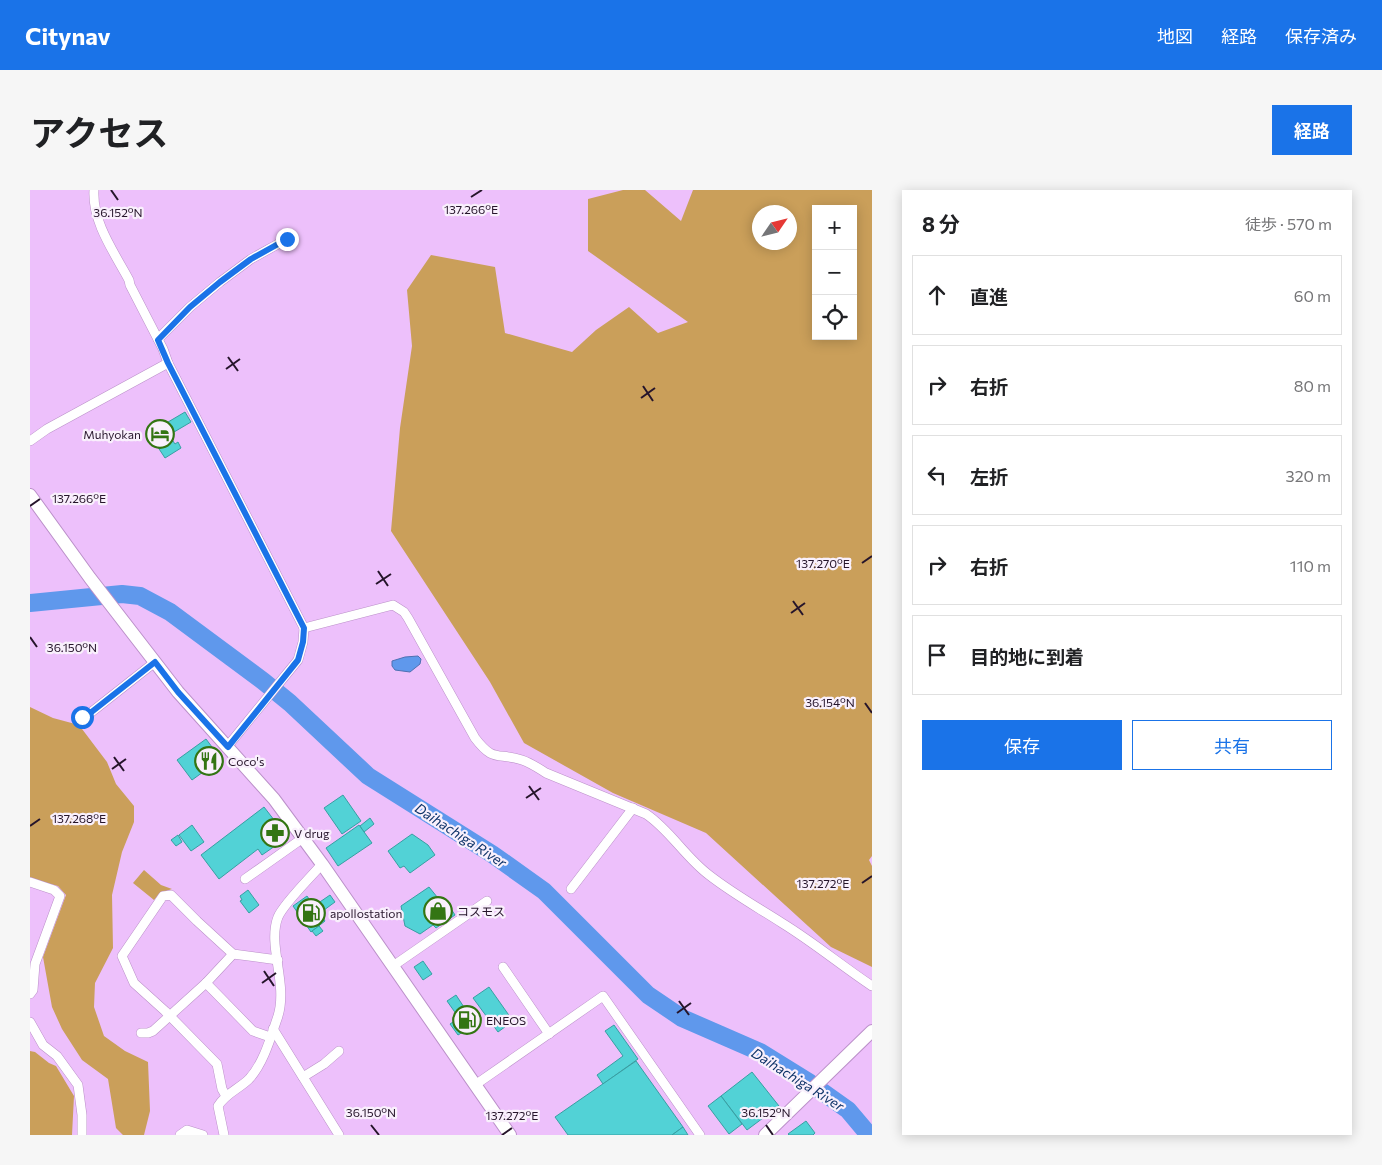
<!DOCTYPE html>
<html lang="ja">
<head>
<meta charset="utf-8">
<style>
	:root { --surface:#fff; --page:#f6f6f6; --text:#202124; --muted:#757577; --line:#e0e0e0; --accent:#1a73e8 }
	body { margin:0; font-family:Commissioner,"Noto Sans JP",sans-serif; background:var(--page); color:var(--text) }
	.controls { position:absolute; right:15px; top:15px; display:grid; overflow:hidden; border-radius:0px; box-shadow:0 2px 12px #0003 }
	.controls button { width:45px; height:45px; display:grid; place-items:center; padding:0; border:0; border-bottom:1px solid var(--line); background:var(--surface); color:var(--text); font:25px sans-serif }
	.compass { position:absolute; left:722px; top:15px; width:45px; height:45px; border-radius:50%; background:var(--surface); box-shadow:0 2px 12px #0003; rotate:55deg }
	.stop { position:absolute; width:15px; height:15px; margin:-11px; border:4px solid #1a73e8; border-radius:50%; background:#fff }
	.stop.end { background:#1a73e8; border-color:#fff; box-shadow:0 1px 5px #0008 }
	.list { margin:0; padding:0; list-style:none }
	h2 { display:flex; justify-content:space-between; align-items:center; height:65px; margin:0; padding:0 20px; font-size:21px }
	h2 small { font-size:16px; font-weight:400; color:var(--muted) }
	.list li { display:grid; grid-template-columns:32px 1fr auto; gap:15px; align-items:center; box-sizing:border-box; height:80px; margin:0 10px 10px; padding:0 10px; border:1px solid var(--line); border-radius:0px }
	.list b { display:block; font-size:19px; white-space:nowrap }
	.list em { font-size:16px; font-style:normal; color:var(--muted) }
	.actions { display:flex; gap:10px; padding:15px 20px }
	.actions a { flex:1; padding:11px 0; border:1px solid var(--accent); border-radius:0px; text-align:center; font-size:18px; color:var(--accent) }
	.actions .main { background:var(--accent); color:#fff }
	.icon { flex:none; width:28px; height:28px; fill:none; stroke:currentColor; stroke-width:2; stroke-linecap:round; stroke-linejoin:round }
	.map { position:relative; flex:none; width:842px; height:945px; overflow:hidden; border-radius:0px }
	header { display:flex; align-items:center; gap:30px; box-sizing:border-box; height:70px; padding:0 25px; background:var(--accent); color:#fff }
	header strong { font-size:24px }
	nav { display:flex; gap:28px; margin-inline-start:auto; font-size:18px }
	.intro { display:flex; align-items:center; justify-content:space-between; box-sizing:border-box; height:120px; padding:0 30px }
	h1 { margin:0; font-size:35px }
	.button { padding:12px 22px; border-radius:0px; background:var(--accent); color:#fff; font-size:18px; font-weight:700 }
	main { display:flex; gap:30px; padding:0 30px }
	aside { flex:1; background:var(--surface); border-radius:0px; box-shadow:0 2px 12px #0003 }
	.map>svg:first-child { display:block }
	.green { fill:#ca9f5a; fill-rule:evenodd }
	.water { fill:#5f98ec; stroke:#4e71b2 }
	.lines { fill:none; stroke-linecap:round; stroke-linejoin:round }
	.river { stroke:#5f98ec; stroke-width:18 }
	.building { fill:#52d2d6; stroke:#379fa2 }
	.street-casing { stroke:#bb90c9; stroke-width:10 }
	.secondary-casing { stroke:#bb90c9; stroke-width:14 }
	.street { stroke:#fff; stroke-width:9 }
	.secondary { stroke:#fff; stroke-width:12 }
	.route { stroke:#1a73e8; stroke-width:6 }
	.ticks { fill:none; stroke:#26152b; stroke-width:2 }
	.labels { text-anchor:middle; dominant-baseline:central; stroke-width:4.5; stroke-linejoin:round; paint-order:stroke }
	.poi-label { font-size:12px; fill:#26152b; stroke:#f9f0fc; text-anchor:start }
	.water-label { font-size:14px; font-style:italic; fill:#0f3469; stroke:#f9f0fc }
	.ticks-label { font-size:12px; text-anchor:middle; fill:#26152b; stroke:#f9f0fc; stroke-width:4.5; stroke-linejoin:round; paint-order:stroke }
</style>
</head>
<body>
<header>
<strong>Citynav</strong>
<nav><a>地図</a><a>経路</a><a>保存済み</a></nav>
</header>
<div class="intro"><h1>アクセス</h1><a class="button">経路</a></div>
<main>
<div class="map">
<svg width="842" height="945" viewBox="0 0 842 945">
	<rect width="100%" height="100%" fill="#edc0fb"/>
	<g class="green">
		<path d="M593 0H615L651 31 663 0H842V666L839 670 842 676V777L801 757 676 643 583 603 494 553 460 492 361 341 370 238 382 156 377 100 401 65 465 77 475 143 542 162 566 140 599 117 628 143 658 132 558 61V9ZM786 19H823V146H786ZM759 22V52H729V22Z"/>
		<polygon points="0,517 23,528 49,535 77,572 86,594 104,616 104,632 92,662 82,705 83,758 65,793 64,817 74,846 95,861 118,872 120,921 114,945 93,945 86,938 78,889 52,870 32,839 22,817 13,767 36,705 28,696 0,689"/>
		<polygon points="114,680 131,695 142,699 130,703 124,710 103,693"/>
		<polygon points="0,861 5,862 19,873 26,876 44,906 42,945 0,945"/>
	</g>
	<polygon class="water" points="388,466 391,469 390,474 380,482 365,480 362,476 362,471 375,467"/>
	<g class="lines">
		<polyline class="river" points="0,413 92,404 110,406 140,422 233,491 260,513 338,586 462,664 514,701 618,805 652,828 730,862 780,893 818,920 839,945"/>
	</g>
	<g class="building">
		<polygon points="155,222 161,232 139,245 145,254 148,252 151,258 135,268 118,242 124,238 125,240 128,238 129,241 135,238 133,235"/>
		<polygon points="176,549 191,569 162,590 147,570"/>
		<polygon points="313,605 331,631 312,644 294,618"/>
		<polygon points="234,617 255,644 243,654 245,656 232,665 228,659 189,689 171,665"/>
		<polygon points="340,628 344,634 334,642 330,636"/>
		<polygon points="162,635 174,652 161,661 149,645"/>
		<polygon points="329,635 342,653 308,676 296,658"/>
		<polygon points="382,644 398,655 405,665 380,683 374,676 370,678 358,661"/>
		<polygon points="148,645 152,652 146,656 141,650"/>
		<polygon points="399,697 412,713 416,711 425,725 406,738 403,735 390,744 375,736 371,716"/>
		<polygon points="218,700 229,715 219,723 210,711 212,710 210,706"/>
		<polygon points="300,705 305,712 290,723 295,731 281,742 263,716 277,706 284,716"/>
		<polygon points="289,736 293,741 286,746 282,741"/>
		<polygon points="393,771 402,784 393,790 384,777"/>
		<polygon points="459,797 483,831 468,842 443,808"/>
		<polygon points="426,805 447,837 440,841 438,839 428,845 420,834 429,828 417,811"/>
		<polygon points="584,835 608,869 573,894 567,885 593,866 575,841"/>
		<polygon points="606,871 653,937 642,945 538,945 525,927"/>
		<polygon points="722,882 749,916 717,940 691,906"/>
		<polygon points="691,906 712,934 699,944 678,916"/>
		<polygon points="776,931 785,943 783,945 759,945 758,944"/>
		<polygon points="653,937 658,945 642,945"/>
	</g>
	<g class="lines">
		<defs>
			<g id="street">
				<path d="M64 0C62 32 84 62 99 90L100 95 133 159 138 173 274 438 273 452 268 470 197 557"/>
				<polyline points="128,149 160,117 190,92 221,69 257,49"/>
				<polyline points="0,251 17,239 138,173"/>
				<path d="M274 438 363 415 374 422 378 428 445 548C464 573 467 562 492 570 501 573 508 578 516 583L616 624C640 640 655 667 679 685 702 703 727 717 752 733 783 752 812 776 842 796"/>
				<polyline points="52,527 59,524 125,472"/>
				<polyline points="215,689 273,648"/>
				<polyline points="0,692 24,700 30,706 5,774 3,800 0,804"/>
				<polyline points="541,699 603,618"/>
				<polyline points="363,776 457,711"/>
				<polyline points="473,777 519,844"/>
				<polyline points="176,793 223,841 240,847"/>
				<polyline points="0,832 13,855 27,866 48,895 52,925 52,945"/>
				<polyline points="243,839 309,945"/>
				<polyline points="111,843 118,843 123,841 176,793 203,764"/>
				<polyline points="273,887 294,874 309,861"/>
				<polyline points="445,895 573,806 670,945"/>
				<polyline points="196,906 192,899 187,874 135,821 104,793 92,766 133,706 141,705 167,731 203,764 248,770"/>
				<polyline points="150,945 157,940 173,945"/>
				<path d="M194 945 188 916C196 903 209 899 219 889 234 873 241 846 248 826 258 793 237 755 248 727 254 713 281 687 292 674"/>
			</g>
			<g id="secondary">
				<polyline points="0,305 60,388 148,502 244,609 292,674 480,945"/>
				<polyline points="735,945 842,841"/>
			</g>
		</defs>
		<use href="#street" class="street-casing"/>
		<use href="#secondary" class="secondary-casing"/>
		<use href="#street" class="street"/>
		<use href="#secondary" class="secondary"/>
	</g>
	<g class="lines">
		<polyline class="route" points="52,527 59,524 125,472 148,502 198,557 268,470 273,452 274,438 138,173 128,150 160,117 190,92 221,69 257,49"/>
	</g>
	<path class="ticks" d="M81 0 88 10M441 7 452 0M198 167 208 181M196 179 210 169M613 196 623 211M611 208 625 198M0 316 10 309M832 373 842 366M348 381 358 396M346 394 361 384M763 411 773 425M761 423 775 413M0 447 7 457M835 513 842 523M84 567 94 581M82 579 96 569M499 596 509 610M496 608 511 598M0 636 10 629M832 693 842 686M234 781 244 796M232 793 246 783M649 811 659 825M647 823 661 813M341 935 349 945M736 935 743 945M472 945 482 938"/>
	<defs>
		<symbol id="hotel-ring" viewBox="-11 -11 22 22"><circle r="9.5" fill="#f9f0fc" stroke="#337513" stroke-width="1.5"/><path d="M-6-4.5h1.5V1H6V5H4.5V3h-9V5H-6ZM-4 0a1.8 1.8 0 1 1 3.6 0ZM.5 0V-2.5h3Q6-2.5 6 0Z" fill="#337513"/></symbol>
		<symbol id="restaurant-ring" viewBox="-11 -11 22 22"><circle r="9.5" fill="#f9f0fc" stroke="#337513" stroke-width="1.5"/><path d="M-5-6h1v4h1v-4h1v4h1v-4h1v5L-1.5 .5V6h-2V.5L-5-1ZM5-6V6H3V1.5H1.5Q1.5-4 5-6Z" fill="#337513"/></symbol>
		<symbol id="pharmacy-ring" viewBox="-11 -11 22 22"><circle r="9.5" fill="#f9f0fc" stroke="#337513" stroke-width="1.5"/><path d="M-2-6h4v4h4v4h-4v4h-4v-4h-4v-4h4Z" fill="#337513"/></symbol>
		<symbol id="shop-ring" viewBox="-11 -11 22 22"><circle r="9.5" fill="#f9f0fc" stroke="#337513" stroke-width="1.5"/><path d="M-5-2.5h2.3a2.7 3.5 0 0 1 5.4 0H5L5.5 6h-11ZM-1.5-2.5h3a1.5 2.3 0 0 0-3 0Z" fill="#337513"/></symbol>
		<symbol id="fuel-ring" viewBox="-11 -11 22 22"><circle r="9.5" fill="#f9f0fc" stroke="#337513" stroke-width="1.5"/><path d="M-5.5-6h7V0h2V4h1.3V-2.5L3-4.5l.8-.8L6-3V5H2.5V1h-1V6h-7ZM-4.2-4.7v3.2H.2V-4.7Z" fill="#337513"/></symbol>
	</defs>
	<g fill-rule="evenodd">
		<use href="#hotel-ring" x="114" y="228" width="32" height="32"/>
		<use href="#restaurant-ring" x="163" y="555" width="32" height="32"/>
		<use href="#pharmacy-ring" x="229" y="627" width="32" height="32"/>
		<use href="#shop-ring" x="392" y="705" width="32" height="32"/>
		<use href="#fuel-ring" x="265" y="707" width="32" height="32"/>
		<use href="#fuel-ring" x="421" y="814" width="32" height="32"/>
	</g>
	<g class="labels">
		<g class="poi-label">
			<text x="111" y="244" text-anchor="end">Muhyokan</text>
			<text x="198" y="571">Coco's</text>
			<text x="264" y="643">V drug</text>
			<text x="427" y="721">コスモス</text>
			<text x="300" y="723">apollostation</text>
			<text x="456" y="830">ENEOS</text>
		</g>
		<g class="water-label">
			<text transform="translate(431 645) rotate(33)">Daihachiga River</text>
			<text transform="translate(768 889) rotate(32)">Daihachiga River</text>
		</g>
	</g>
	<g class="ticks-label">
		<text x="441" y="24">137.266°E</text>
		<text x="88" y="27">36.152°N</text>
		<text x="49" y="313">137.266°E</text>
		<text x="793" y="378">137.270°E</text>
		<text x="42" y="462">36.150°N</text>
		<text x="800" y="517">36.154°N</text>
		<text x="49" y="633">137.268°E</text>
		<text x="793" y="698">137.272°E</text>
		<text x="341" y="927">36.150°N</text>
		<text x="736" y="927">36.152°N</text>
		<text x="482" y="930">137.272°E</text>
	</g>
</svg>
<div class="controls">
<button>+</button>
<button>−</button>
<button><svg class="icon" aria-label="locate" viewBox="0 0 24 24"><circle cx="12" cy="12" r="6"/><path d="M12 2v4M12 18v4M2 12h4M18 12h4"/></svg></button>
</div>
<svg class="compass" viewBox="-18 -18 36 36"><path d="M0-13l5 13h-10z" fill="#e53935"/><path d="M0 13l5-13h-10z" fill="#757577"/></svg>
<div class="stop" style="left:52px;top:527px"></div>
<div class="stop end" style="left:257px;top:49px"></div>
</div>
<aside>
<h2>8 分<small>徒歩 · 570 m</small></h2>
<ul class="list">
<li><svg class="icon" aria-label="ahead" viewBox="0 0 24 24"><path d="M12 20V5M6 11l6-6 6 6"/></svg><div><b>直進</b></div><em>60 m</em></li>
<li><svg class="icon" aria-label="right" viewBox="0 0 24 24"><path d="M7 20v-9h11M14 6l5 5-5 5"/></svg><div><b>右折</b></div><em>80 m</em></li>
<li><svg class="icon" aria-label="left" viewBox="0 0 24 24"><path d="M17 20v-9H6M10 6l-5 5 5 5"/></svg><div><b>左折</b></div><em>320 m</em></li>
<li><svg class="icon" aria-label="right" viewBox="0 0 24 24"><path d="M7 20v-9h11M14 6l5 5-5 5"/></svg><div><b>右折</b></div><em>110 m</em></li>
<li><svg class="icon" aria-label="arrive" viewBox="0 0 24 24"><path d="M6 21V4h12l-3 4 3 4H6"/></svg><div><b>目的地に到着</b></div></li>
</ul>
<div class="actions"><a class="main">保存</a><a>共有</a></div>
</aside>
</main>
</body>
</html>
